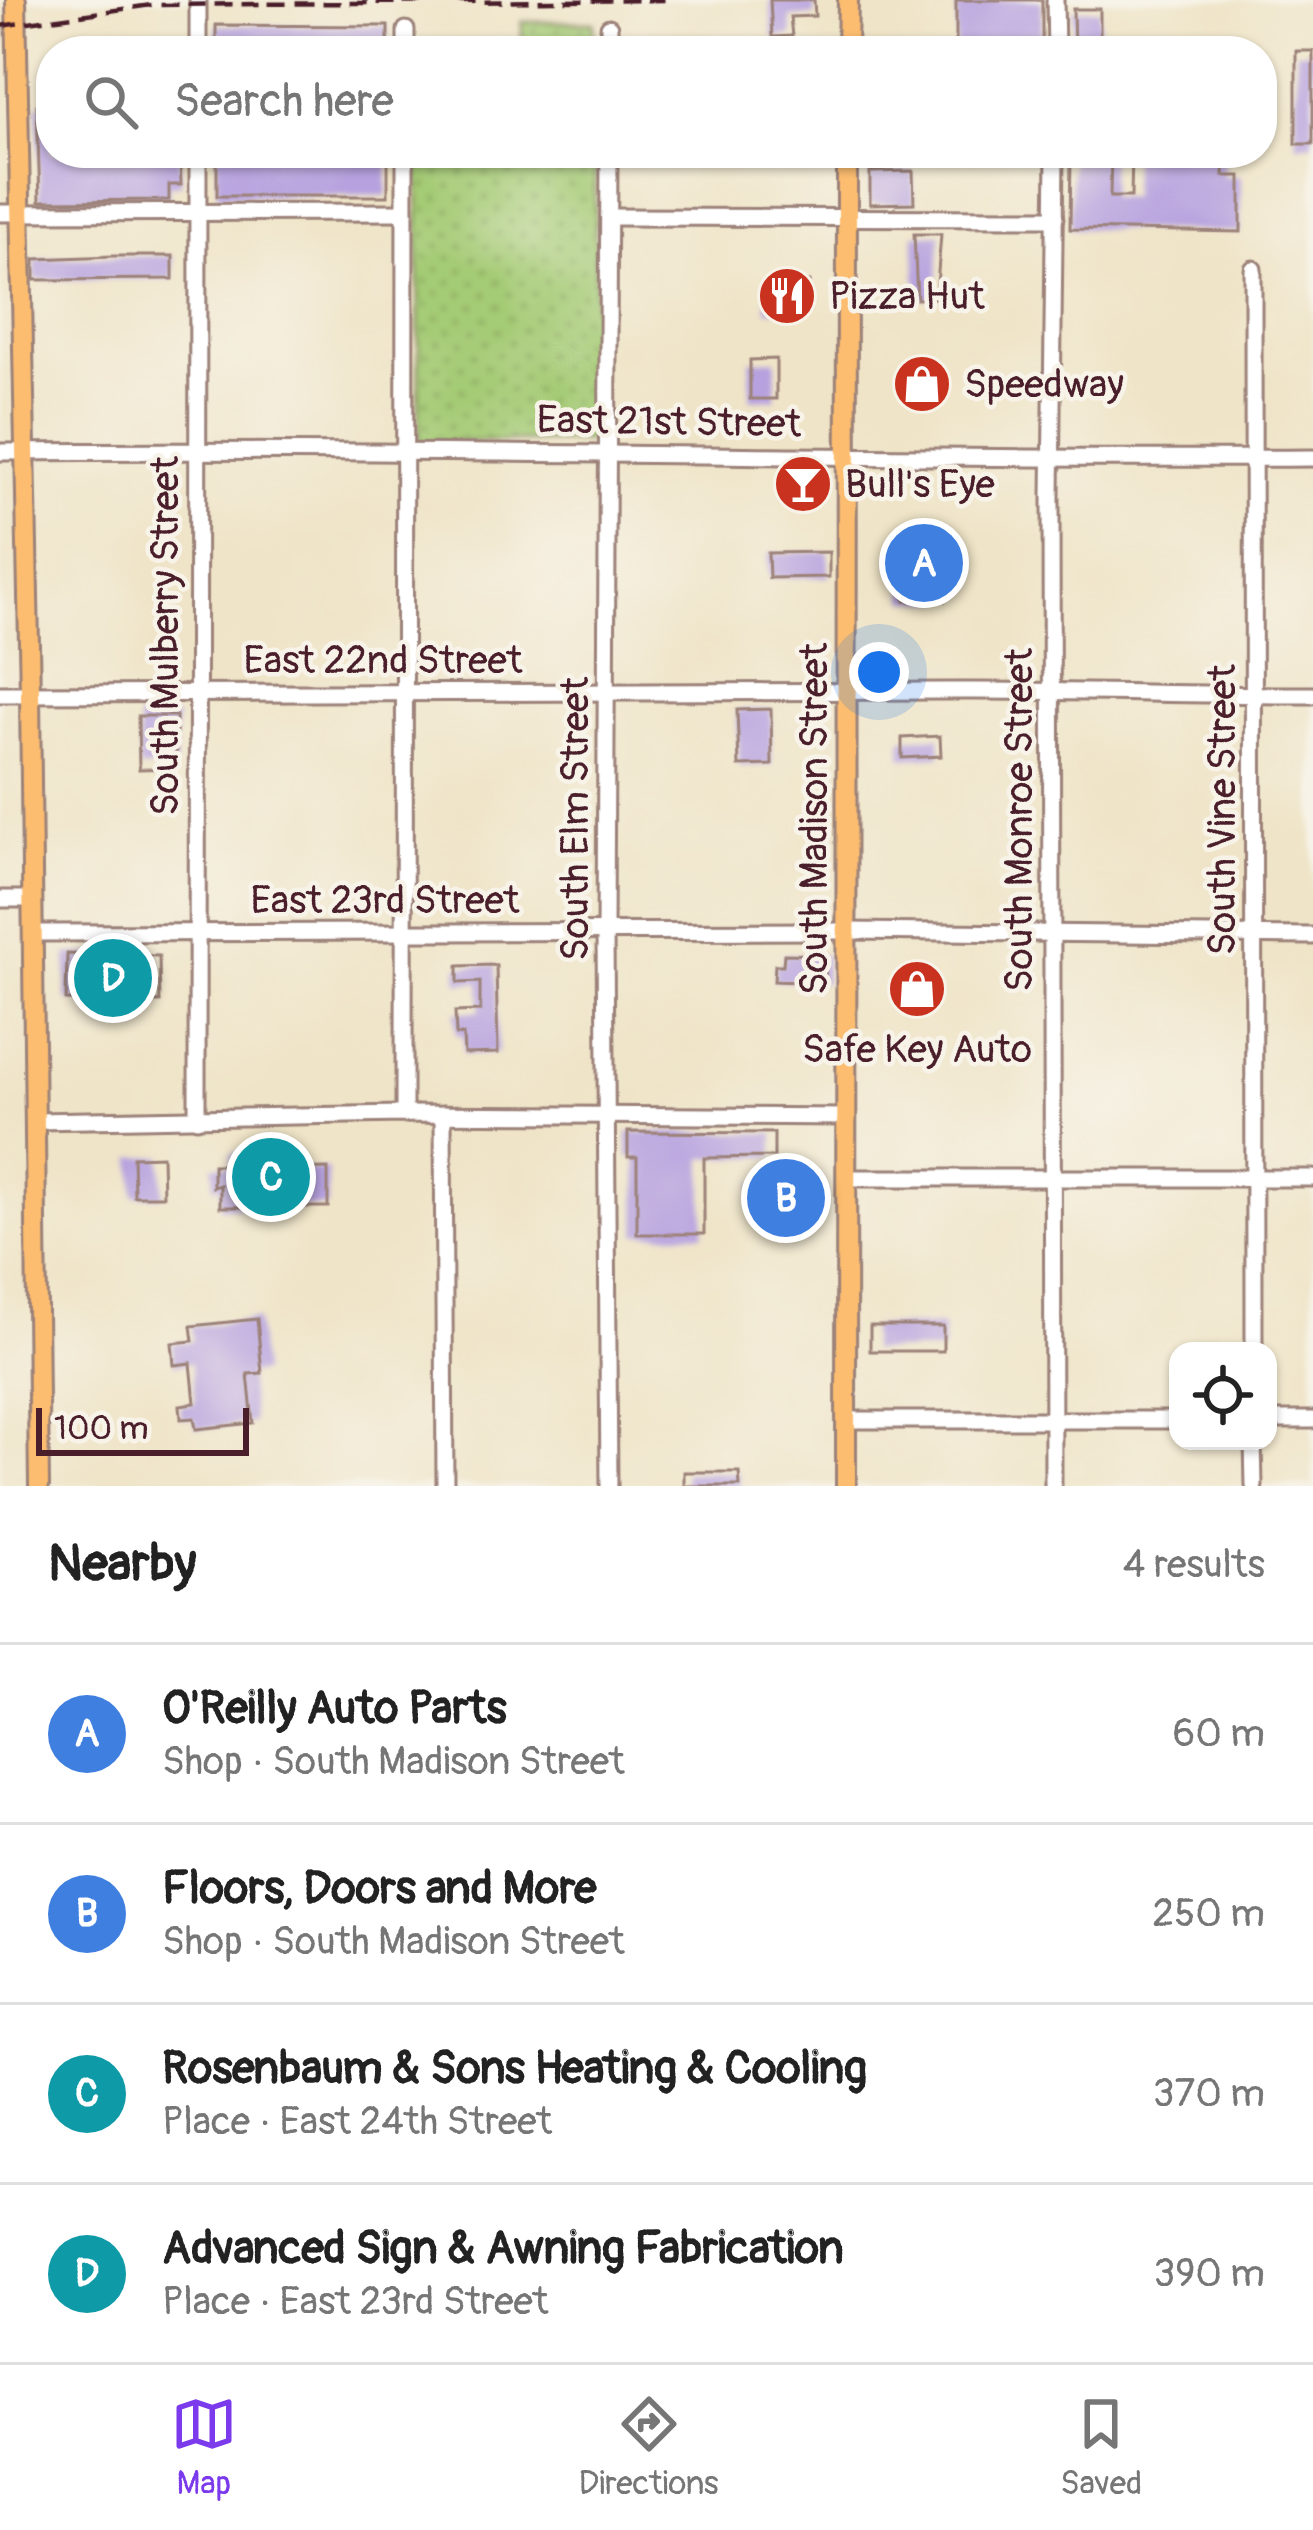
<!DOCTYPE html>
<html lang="en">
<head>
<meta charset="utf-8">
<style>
	:root { --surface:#fff; --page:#f2f2f2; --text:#222; --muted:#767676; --line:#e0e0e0; --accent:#7c3aed }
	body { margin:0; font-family:Pangolin,sans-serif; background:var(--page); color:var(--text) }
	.controls { position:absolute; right:36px; bottom:36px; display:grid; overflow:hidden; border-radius:24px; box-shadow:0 3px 9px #0004 }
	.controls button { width:108px; height:108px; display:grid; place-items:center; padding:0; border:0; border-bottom:3px solid var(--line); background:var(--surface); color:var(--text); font:60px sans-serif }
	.scale { position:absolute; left:36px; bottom:30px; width:213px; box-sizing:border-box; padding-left:12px; border:6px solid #4a1f2b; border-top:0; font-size:33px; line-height:42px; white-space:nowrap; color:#4a1f2b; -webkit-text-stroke:9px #f7f3e8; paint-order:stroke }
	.you { position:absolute; left:879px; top:672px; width:42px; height:42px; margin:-30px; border:9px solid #fff; border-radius:50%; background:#1a73e8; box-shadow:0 0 0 18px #1a73e833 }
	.badge { display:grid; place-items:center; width:78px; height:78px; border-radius:50%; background:var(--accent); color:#fff; font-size:39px; font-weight:700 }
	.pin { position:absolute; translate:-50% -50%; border:6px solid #fff; box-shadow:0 3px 12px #0006 }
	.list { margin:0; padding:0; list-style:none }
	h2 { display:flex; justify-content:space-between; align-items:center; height:156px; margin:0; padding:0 48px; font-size:51px }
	h2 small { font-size:39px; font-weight:400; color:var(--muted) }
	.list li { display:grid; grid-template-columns:78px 1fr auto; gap:36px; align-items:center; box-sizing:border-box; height:180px; padding:0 48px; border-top:3px solid var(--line) }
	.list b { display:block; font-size:45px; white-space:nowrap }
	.list p { margin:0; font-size:39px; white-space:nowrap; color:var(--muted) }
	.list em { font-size:39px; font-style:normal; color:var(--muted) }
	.icon { flex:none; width:66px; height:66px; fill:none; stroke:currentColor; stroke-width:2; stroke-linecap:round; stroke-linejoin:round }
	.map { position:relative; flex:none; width:1313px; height:1486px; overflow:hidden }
	.search { position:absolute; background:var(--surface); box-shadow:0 3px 9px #0004; left:36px; right:36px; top:36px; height:132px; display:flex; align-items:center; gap:30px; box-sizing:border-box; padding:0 42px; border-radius:48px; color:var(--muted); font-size:45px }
	.sheet { height:876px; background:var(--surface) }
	nav { display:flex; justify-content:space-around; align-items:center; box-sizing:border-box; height:168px; border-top:3px solid var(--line); background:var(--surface); font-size:33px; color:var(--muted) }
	nav a { display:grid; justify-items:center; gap:6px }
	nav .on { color:var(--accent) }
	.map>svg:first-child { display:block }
	.grass { fill:url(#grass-dots); stroke:#777550; stroke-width:3 }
	.building { fill:#b7a2df }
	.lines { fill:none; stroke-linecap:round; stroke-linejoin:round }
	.minor-casing { stroke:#9c8279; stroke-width:21 }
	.major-casing { stroke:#9c8279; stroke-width:24 }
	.minor { stroke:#fff; stroke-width:15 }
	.major { stroke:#fcbd6f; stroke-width:18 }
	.rail { stroke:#4a1f2b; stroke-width:4.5; stroke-dasharray:18 9; stroke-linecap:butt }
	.labels { text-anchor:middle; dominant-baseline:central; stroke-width:9; stroke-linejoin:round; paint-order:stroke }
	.poi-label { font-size:39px; fill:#4a1f2b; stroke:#f7f3e8; text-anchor:start }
	.street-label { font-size:39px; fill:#4a1f2b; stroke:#f7f3e8 }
</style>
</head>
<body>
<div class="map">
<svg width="1313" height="1486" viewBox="0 0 1313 1486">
	<defs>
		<pattern id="grass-dots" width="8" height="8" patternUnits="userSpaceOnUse" patternTransform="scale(3)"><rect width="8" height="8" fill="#a4cb75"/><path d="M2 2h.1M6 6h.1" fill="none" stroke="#8fae65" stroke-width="1.8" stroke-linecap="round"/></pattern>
	</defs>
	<rect width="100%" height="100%" fill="#f7f3e8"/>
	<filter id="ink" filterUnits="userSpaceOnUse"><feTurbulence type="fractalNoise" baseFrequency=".00833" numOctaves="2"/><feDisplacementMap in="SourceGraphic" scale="24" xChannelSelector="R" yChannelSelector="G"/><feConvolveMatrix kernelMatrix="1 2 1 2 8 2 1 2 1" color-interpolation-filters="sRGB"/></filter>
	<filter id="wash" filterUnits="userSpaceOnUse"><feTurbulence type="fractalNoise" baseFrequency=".004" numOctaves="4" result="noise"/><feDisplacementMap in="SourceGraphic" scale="48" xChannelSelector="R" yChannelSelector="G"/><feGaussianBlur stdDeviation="2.7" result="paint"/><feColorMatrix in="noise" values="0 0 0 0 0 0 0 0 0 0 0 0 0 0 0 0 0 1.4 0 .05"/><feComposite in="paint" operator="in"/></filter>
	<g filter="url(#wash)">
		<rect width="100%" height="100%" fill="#efe4c7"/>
		<g class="grass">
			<rect x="522" y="22" width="72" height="29"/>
			<polygon points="418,153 595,153 596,441 419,442"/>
		</g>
		<g id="blocks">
			<g class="building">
				<polygon points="770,0 814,0 815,16 790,17 792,36 772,37"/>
				<rect x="956" y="0" width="86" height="51"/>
				<polygon points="1073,9 1100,9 1100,51 1074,51"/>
				<polygon points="216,25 388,26 388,51 216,51"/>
				<rect x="1296" y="51" width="17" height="93"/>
				<polygon points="51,104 51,153 169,153 169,156 180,158 181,185 169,185 169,200 40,201 37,105"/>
				<rect x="217" y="153" width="171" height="43"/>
				<polygon points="1071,153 1111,153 1110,197 1131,197 1132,153 1225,153 1224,176 1241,176 1241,232 1070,229"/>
				<polygon points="913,171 914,203 870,204 870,172"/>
				<polygon points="914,234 941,234 936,298 917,299"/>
				<polygon points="113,256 173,256 173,279 35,280 35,259"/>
				<polygon points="766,281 809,282 809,311 766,310"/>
				<polygon points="776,359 776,399 750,399 750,360"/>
				<rect x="784" y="471" width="38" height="26"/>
				<polygon points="906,525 944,525 944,601 905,601"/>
				<polygon points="829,552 829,577 769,578 768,553"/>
				<polygon points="771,709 772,765 739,766 737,710"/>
				<polygon points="138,716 176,716 176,768 139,769"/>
				<polygon points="940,736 941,756 902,758 902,738"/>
				<polygon points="67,954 159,956 160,1002 66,1000"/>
				<polygon points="784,954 826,955 825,983 774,981 775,965 783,965"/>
				<polygon points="496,965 498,1053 464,1054 463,1035 456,1035 455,1012 480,1011 480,982 458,983 458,966"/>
				<polygon points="628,1132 774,1133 774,1157 704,1158 704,1234 637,1234 637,1157 628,1157"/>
				<polygon points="266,1152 266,1170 328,1169 328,1207 220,1207 220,1185 213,1187 213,1165 231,1165 231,1153"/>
				<polygon points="162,1156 163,1196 134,1196 133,1157"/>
				<polygon points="752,1183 819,1183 819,1213 752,1212"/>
				<polygon points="257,1319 262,1373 248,1374 253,1423 196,1429 194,1418 181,1419 180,1405 195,1403 191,1363 174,1365 172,1343 193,1341 191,1326"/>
				<rect x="870" y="1326" width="73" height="25"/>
				<polygon points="684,1472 739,1472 740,1486 684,1486"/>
			</g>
		</g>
	</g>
	<g filter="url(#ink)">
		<use href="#blocks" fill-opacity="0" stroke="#9c8279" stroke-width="3"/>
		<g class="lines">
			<defs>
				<g id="minor">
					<polyline points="198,0 198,51"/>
					<polyline points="1055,0 1056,51"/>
					<polyline points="609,27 609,51"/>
					<polyline points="406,51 406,30"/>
					<polyline points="0,213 405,212"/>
					<polyline points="609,217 1055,218"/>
					<polyline points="1253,269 1254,1351"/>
					<path d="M0 452C438 448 875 461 1313 458"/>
					<path d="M0 694C316 694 632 694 948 691 1070 690 1191 695 1313 695"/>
					<polyline points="0,899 32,899"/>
					<polyline points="33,933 847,931 1313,936"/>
					<polyline points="404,1114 405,153"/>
					<polyline points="443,1114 445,1486"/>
					<polyline points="197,1119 198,153"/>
					<polyline points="36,1121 404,1114 847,1117"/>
					<polyline points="847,1178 1313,1178"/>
					<polyline points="846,1420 1178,1420"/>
					<polyline points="1268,1420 1313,1420"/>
					<polyline points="1253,1441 1254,1486"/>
					<polyline points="609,1486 605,932 609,153"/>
					<polyline points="1053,1486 1051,498 1055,153"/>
				</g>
				<g id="major">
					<polyline points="16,0 30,694 39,1486"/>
					<polyline points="847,51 848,0"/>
					<polyline points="846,1486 847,153"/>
				</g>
			</defs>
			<use href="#minor" class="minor-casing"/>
			<use href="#major" class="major-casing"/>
			<use href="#minor" class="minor"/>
			<use href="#major" class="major"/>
			<polyline class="rail" points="0,26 152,5 667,0"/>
		</g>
	</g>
	<defs>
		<symbol id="restaurant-disc" viewBox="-11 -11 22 22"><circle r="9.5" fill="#c8321e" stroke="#f7f3e8"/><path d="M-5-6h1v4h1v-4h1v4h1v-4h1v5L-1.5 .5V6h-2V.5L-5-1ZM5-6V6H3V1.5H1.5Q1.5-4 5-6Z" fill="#fff"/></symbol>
		<symbol id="shop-disc" viewBox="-11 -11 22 22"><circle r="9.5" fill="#c8321e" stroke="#f7f3e8"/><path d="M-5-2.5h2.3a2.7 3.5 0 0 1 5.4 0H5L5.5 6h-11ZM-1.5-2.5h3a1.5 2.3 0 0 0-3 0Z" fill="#fff"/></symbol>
		<symbol id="bar-disc" viewBox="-11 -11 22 22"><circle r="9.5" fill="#c8321e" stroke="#f7f3e8"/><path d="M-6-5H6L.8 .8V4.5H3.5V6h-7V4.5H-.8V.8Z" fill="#fff"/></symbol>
	</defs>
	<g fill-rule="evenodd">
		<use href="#restaurant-disc" x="754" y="263" width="66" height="66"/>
		<use href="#shop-disc" x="889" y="351" width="66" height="66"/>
		<use href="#bar-disc" x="770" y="451" width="66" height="66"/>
		<use href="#shop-disc" x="884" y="956" width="66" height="66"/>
	</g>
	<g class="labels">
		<g class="poi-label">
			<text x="829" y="296">Pizza Hut</text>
			<text x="964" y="384">Speedway</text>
			<text x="845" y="484">Bull's Eye</text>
			<text x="917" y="1049" text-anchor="middle">Safe Key Auto</text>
		</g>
		<g class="street-label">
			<text transform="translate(669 422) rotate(1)">East 21st Street</text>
			<text transform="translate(165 636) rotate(-90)">South Mulberry Street</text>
			<text x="383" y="660">East 22nd Street</text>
			<text transform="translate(1222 810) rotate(-90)">South Vine Street</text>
			<text transform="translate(575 819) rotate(-90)">South Elm Street</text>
			<text transform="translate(814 819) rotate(-90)">South Madison Street</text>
			<text transform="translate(1019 820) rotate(-90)">South Monroe Street</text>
			<text x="385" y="900">East 23rd Street</text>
		</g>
	</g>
</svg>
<div class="controls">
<button><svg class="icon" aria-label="locate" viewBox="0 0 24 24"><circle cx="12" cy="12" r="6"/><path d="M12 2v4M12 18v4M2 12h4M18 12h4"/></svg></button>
</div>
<div class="scale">100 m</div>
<div class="you"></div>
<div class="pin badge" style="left:924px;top:563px;background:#3f7fe0">A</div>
<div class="pin badge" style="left:786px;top:1198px;background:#3f7fe0">B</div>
<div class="pin badge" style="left:271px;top:1177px;background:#0f9aa8">C</div>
<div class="pin badge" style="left:113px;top:978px;background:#0f9aa8">D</div>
<div class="search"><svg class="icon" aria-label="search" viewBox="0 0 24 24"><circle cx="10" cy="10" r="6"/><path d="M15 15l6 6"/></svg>Search here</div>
</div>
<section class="sheet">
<h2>Nearby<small>4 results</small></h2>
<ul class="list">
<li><span class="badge" style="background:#3f7fe0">A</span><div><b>O'Reilly Auto Parts</b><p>Shop · South Madison Street</p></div><em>60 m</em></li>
<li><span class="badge" style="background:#3f7fe0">B</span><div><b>Floors, Doors and More</b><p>Shop · South Madison Street</p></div><em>250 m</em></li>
<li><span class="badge" style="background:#0f9aa8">C</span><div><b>Rosenbaum &amp; Sons Heating &amp; Cooling</b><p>Place · East 24th Street</p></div><em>370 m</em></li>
<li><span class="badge" style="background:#0f9aa8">D</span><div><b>Advanced Sign &amp; Awning Fabrication</b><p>Place · East 23rd Street</p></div><em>390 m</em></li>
</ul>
</section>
<nav>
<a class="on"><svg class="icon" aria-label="map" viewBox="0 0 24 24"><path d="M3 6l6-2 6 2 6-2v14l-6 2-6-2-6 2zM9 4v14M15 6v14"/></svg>Map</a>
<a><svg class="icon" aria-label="directions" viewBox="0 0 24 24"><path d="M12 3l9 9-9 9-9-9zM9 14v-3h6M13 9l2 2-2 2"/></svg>Directions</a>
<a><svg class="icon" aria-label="saved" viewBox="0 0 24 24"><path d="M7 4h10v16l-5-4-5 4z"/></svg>Saved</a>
</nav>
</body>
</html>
